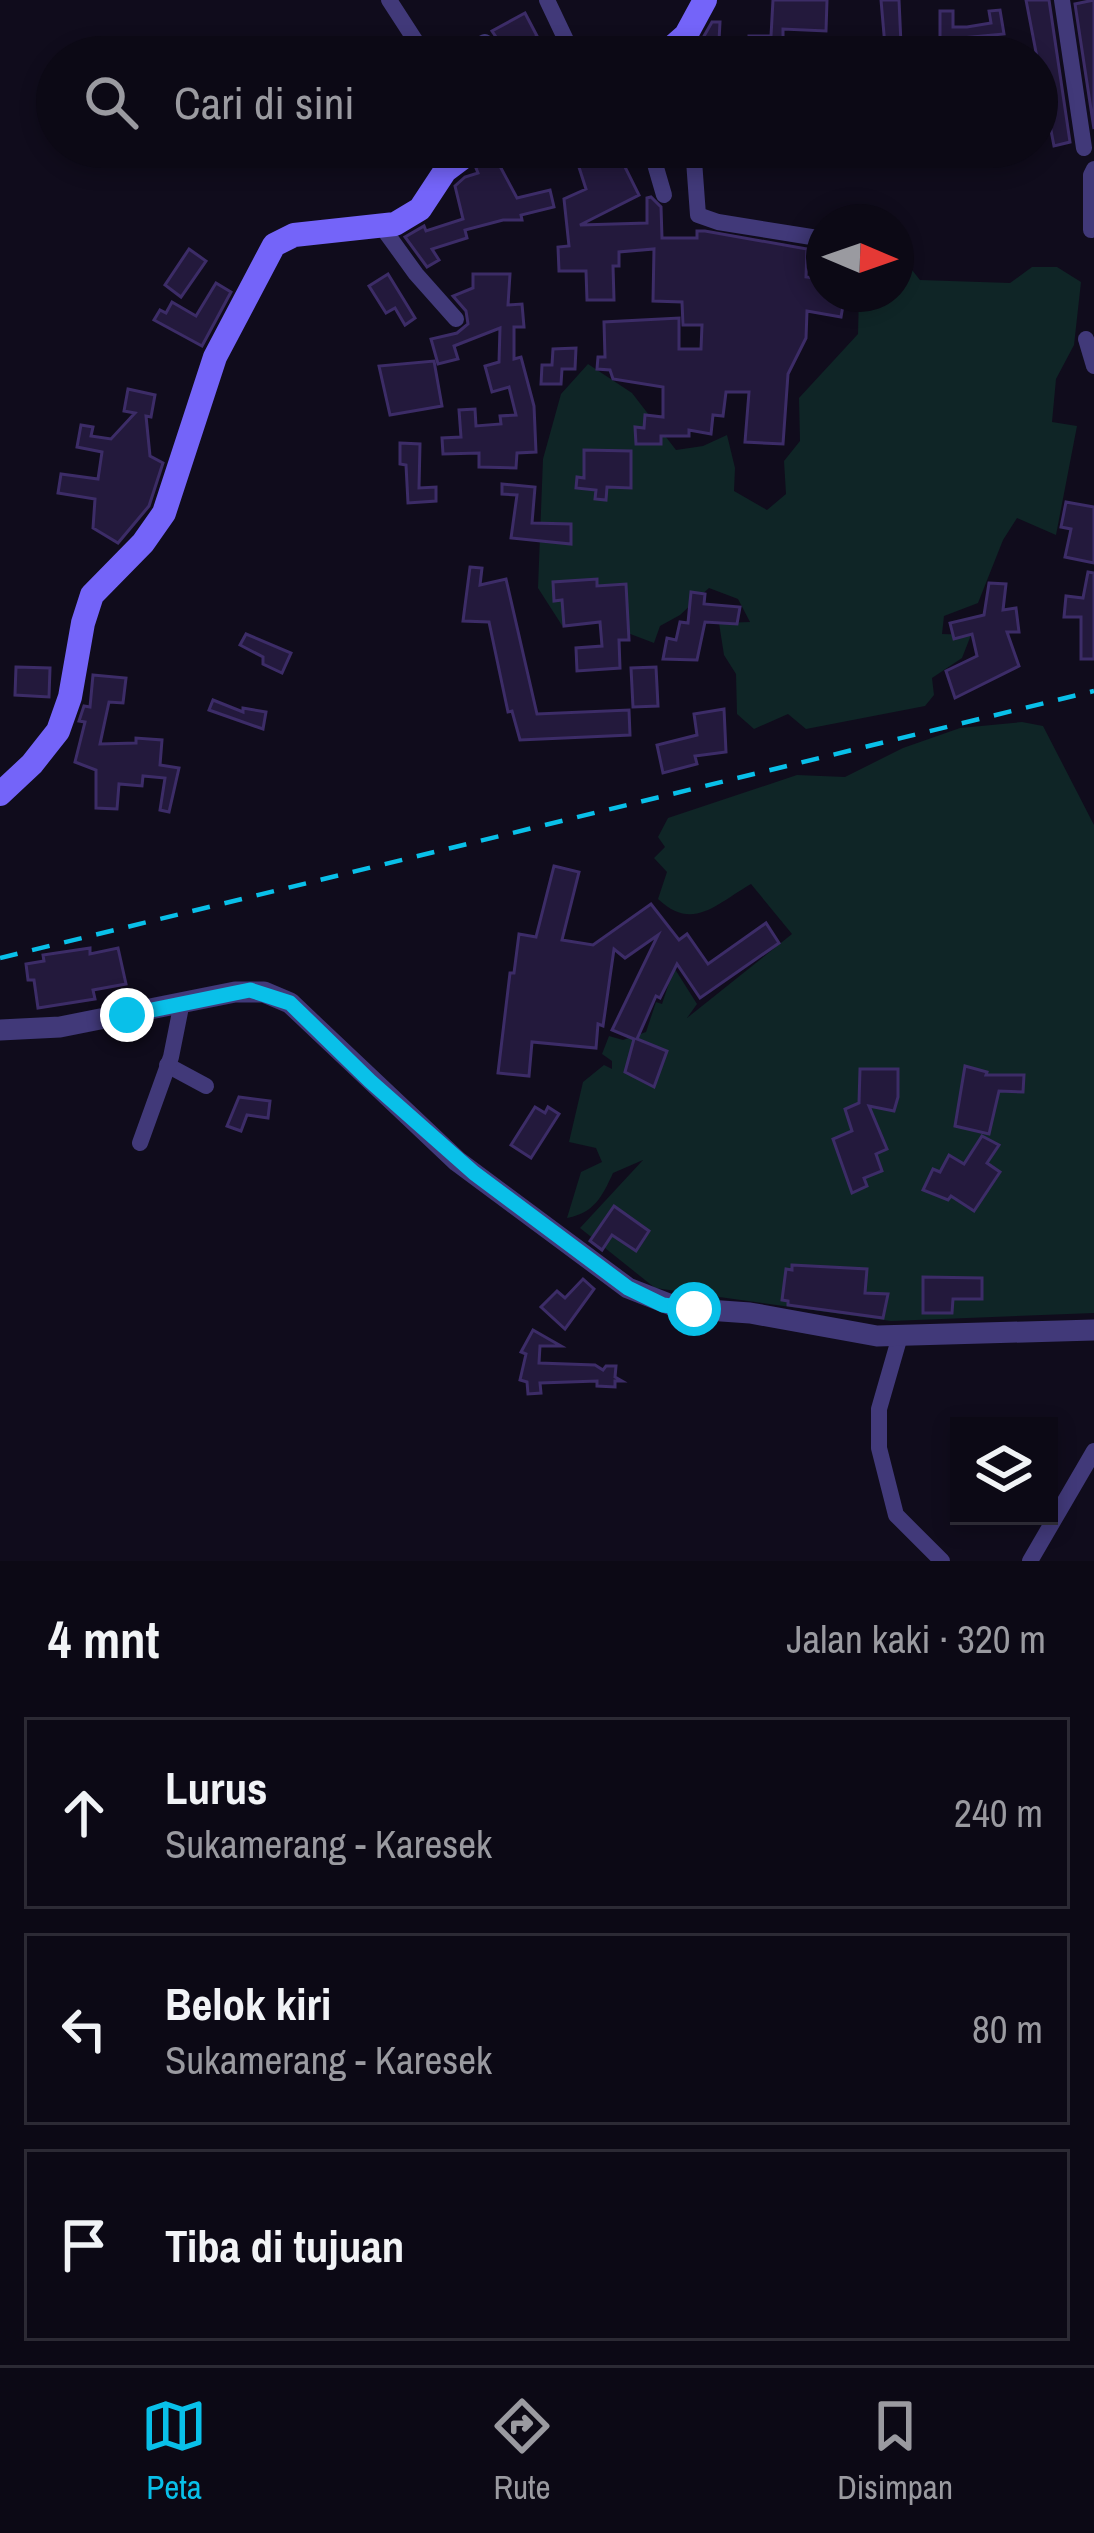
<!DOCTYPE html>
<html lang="id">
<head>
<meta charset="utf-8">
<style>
	:root { --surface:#0c0915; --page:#1a1722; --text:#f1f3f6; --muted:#9a9aa0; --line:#2c2a34; --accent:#09c0e9 }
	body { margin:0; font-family:"Archivo Narrow",sans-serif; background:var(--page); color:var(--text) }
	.controls { position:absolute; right:36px; bottom:36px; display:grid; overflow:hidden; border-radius:0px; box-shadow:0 6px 18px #0003 }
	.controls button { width:108px; height:108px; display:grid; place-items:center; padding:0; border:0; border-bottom:3px solid var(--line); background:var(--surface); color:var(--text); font:60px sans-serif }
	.compass { position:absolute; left:806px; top:204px; width:108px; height:108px; border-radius:50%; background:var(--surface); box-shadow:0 6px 18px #0003; rotate:92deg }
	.stop { position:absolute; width:36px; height:36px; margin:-27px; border:9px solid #09c0e9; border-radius:50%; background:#fff }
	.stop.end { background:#09c0e9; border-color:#fff; box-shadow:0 3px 12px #0008 }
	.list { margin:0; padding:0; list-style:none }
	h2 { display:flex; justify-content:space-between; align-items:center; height:156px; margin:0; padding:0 48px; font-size:51px }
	h2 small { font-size:39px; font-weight:400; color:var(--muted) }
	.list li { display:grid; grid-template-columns:78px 1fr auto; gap:36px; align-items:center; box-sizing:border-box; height:192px; margin:0 24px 24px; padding:0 24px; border:3px solid var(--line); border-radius:0px }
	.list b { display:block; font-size:45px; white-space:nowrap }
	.list p { margin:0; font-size:39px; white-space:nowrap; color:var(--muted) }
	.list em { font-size:39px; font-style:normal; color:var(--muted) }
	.icon { flex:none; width:66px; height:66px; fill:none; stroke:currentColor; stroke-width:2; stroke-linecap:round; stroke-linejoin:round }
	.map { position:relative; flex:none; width:1094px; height:1561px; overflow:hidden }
	.search { position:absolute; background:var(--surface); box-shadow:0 6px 18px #0003; left:36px; right:36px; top:36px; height:132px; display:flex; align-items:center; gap:30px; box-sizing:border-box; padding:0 42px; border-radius:66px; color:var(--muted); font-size:45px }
	.sheet { height:804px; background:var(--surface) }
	nav { display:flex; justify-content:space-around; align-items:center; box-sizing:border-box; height:168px; border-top:3px solid var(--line); background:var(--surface); font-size:33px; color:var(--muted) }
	nav a { display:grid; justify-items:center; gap:6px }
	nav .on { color:var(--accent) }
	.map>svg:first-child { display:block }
	.green { fill:#0f2526 }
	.building { fill:#23193c; stroke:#3c2c67; stroke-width:3 }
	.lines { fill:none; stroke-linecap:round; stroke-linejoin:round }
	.minor { stroke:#413979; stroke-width:16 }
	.tertiary { stroke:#413979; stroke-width:21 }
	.secondary { stroke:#7464f9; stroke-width:24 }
	.rail { stroke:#09c0e9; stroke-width:4.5; stroke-dasharray:18 15; stroke-linecap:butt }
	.route { stroke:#09c0e9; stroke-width:15 }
</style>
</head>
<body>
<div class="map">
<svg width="1094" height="1561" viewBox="0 0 1094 1561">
	<rect width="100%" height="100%" fill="#100c1c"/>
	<g class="green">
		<polygon points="896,250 920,280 1010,283 1032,267 1057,267 1081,282 1074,345 1056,379 1052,422 1077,426 1056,535 1017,518 1003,540 978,603 944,616 942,634 971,635 962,658 932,678 934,695 925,706 806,729 788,714 754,729 737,714 736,674 724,655 719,623 750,622 738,599 709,588 680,615 660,626 654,643 591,619 563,627 538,588 543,459 561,394 588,364 632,393 676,450 703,446 727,435 735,468 734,491 767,510 786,494 784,461 800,441 799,398 858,334 859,294 896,294"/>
		<path d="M1022 722 1043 726 1094 825V1313L891 1321 655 1288 580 1228 643 1160 613 1173C602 1197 594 1213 567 1218L581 1172 602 1162 596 1148 569 1142 583 1082 604 1065 612 1069V1061L602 1054 609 1036 623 1040 646 1032 656 1002 662 1004 672 974 658 958 661 947 697 1004 687 1018 792 934 751 884C716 904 693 932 658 899L667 872 654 858 665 847 658 837 668 818 797 775 845 777 903 748 960 728Z"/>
	</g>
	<g class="building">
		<polygon points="773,0 827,0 826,31 783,29 783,48 756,47 756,57 699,55 699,45 712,22 720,22 719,41 749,42 749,36 771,36"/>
		<polygon points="881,0 899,0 901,44 885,46"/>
		<polygon points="1026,0 1049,0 1070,142 1054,146"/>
		<polygon points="1094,0 1094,129 1075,4"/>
		<polygon points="1000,10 1004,34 940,40 940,11 953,11 953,27 967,27 991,23 989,11"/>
		<polygon points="525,13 537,36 507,53 492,31"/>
		<polygon points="608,147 630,147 619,155 639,195 580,225 647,223 647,198 651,197 661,207 662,238 697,238 697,231 705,231 807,249 806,277 824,279 824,294 845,294 841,317 807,311 806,338 788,374 783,444 745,442 749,392 726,392 723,416 713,415 711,434 689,430 689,436 661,436 661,444 636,444 635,427 644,428 645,415 663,417 663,387 613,379 610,370 597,369 598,357 605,357 604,322 679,318 679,349 701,349 702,325 683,325 682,302 653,301 654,249 619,252 619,266 613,266 614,300 587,300 586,271 559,271 558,247 569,246 564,199 586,189 577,161"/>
		<polygon points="494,155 517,198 550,190 554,207 521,215 522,220 503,220 465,230 467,238 432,249 439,260 427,267 405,237 424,226 426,231 463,219 455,186 465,177 478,173 476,168"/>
		<polygon points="189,249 206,261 181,297 165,285"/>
		<polygon points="388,274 415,318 405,325 395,308 386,313 369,286"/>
		<polygon points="473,274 510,274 508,305 522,304 524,327 514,327 514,359 521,357 534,406 536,452 517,453 516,468 479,467 479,453 443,454 442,438 461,437 459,410 475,409 476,426 501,424 500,416 516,415 509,387 492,392 485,366 499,362 500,328 454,346 458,359 438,364 431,339 457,333 468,324 466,311 453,296 473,288"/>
		<polygon points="216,283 231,292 202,346 154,320 160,310 166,313 172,302 196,316"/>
		<polygon points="576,348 575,369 562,369 561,384 541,384 542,365 552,365 553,349"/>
		<polygon points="434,361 442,406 390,415 379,366"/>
		<polygon points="128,389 155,395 151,417 146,416 150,456 163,463 149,506 118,543 93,528 95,499 58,493 61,474 98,479 102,452 77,447 81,425 93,427 91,436 111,439 135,413 124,411"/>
		<polygon points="400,443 420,444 419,488 436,487 436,501 408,503 406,465 400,464"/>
		<polygon points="584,450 631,451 631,488 607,487 606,500 595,499 596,490 576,488 577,477 584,478"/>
		<polygon points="502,484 535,487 532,523 571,524 571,544 511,538 517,495 502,494"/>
		<polygon points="1066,502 1094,507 1094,563 1065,557 1071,529 1061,527"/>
		<polygon points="470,567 482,568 480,585 506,579 537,714 629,710 630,735 520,740 512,711 508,712 489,622 463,621"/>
		<polygon points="1088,572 1094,573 1094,659 1081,659 1081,617 1064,617 1066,596 1083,598"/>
		<polygon points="597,579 597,586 626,584 629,640 619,640 620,668 577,671 576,648 602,646 600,622 564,626 562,600 554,601 553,582"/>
		<polygon points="989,583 1006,584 1003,610 1016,608 1019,632 1007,632 1019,666 955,698 946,671 977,656 972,634 954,639 950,623 984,615"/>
		<polygon points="691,592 705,594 704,604 740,607 737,624 705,622 697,660 663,659 667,638 676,640 680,622 688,623"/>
		<polygon points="246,634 291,653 282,673 263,664 263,657 240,645"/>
		<polygon points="16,667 50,668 49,697 15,695"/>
		<polygon points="656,667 658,706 633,707 631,668"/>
		<polygon points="93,675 126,678 123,703 109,702 100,744 136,743 136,738 162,740 160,765 179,768 169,812 160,810 165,778 143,776 142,786 119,784 117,809 96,808 96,770 75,762 85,722 79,721 84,706 90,707"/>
		<polygon points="213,700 243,712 243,708 266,712 263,729 209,710"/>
		<polygon points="724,709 726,752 695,756 697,764 663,773 657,745 697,735 694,714"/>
		<polygon points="554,866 579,872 562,940 593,945 651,904 679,940 687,934 708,964 766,923 779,943 700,998 677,964 660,998 656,996 637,1039 667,1051 654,1087 625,1072 634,1039 612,1030 658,935 625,958 614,949 603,1026 598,1024 596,1048 532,1042 529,1076 498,1073 510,973 514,973 519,934 536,937"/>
		<polygon points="90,948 90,954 118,948 126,984 93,990 95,999 38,1008 34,980 28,980 26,964 44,961 43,955"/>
		<polygon points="965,1066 987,1072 986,1075 1024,1075 1023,1092 999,1091 989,1134 955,1126"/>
		<polygon points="860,1069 898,1069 898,1097 894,1111 869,1106 887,1149 876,1154 882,1171 864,1178 867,1186 852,1193 833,1139 852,1131 845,1109 859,1103"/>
		<polygon points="239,1097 270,1101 268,1118 247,1115 241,1131 227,1126"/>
		<polygon points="535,1107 545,1113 548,1107 559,1114 531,1158 511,1145"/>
		<polygon points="982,1136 999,1145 987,1163 1000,1172 974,1211 951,1196 948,1200 923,1190 933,1169 940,1172 949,1155 964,1164"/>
		<polygon points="614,1206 649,1231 636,1251 612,1235 602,1250 590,1241"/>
		<polygon points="792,1265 867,1269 865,1293 888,1294 883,1318 788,1305 788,1301 782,1300 786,1269 792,1270"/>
		<polygon points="923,1277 982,1278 982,1299 953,1299 952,1313 923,1313"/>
		<polygon points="583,1279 594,1289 565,1329 541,1307 557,1291 565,1298"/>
		<polygon points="533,1330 561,1346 540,1346 539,1363 595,1365 603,1370 606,1366 616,1366 615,1377 622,1381 615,1381 615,1387 597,1386 597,1381 540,1383 541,1393 528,1394 527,1382 520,1380 526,1354 521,1352"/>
	</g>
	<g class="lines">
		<g class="minor">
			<polyline points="389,0 426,57"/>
			<polyline points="547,0 574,57"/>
			<polyline points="1062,0 1084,148"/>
			<polyline points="455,57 485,42"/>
			<polyline points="650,147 664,195"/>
			<polyline points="693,147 698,215 718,222 824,239"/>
			<polyline points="382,227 416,274 456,319"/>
			<polyline points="1091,230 1091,175 1094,169"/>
			<polyline points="1086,339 1094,366"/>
			<polyline points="167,1065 206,1086"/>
			<polyline points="140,1143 171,1057 182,1002"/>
			<polyline points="900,1336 879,1409 879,1448 896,1515 942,1561"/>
			<polyline points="1030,1561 1094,1451"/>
		</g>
		<polyline class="tertiary" points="0,1030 60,1027 235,992 264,992 290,1003 457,1161 628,1288 679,1308 750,1313 877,1336 1094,1330"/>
		<g class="secondary">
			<polyline points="661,57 686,35 705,0"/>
			<polyline points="0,794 32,764 58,731 70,697 83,623 92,595 143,543 164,513 215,357 274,245 294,235 395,224 420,209 445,171 477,147"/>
		</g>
		<polyline class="rail" points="0,958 1094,691"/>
	</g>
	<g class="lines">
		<polyline class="route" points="127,1015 250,990 290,1003 370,1081 474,1173 628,1288 663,1305 694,1309"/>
	</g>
</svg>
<div class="controls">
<button><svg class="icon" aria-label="layers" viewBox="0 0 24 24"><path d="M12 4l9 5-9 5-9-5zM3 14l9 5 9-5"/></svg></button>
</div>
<svg class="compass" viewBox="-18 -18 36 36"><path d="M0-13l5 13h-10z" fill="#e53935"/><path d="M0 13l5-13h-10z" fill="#9a9aa0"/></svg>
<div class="stop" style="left:694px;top:1309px"></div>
<div class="stop end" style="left:127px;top:1015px"></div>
<div class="search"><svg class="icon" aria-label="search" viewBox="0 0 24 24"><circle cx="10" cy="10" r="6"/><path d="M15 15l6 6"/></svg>Cari di sini</div>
</div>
<section class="sheet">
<h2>4 mnt<small>Jalan kaki · 320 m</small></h2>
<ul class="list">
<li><svg class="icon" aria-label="ahead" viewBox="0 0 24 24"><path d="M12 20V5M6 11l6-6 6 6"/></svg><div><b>Lurus</b><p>Sukamerang - Karesek</p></div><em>240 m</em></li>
<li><svg class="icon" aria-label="left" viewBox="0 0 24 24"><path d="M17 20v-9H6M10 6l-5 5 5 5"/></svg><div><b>Belok kiri</b><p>Sukamerang - Karesek</p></div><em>80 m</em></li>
<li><svg class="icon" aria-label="arrive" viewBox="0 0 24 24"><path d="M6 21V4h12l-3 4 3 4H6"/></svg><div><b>Tiba di tujuan</b></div></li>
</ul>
</section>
<nav>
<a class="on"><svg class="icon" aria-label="map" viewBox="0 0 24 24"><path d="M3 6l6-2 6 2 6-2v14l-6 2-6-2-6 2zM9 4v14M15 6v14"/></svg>Peta</a>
<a><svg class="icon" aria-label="directions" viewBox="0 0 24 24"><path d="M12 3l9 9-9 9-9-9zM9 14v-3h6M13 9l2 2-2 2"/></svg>Rute</a>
<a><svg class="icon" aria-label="saved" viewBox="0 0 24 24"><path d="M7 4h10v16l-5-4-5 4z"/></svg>Disimpan</a>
</nav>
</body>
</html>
